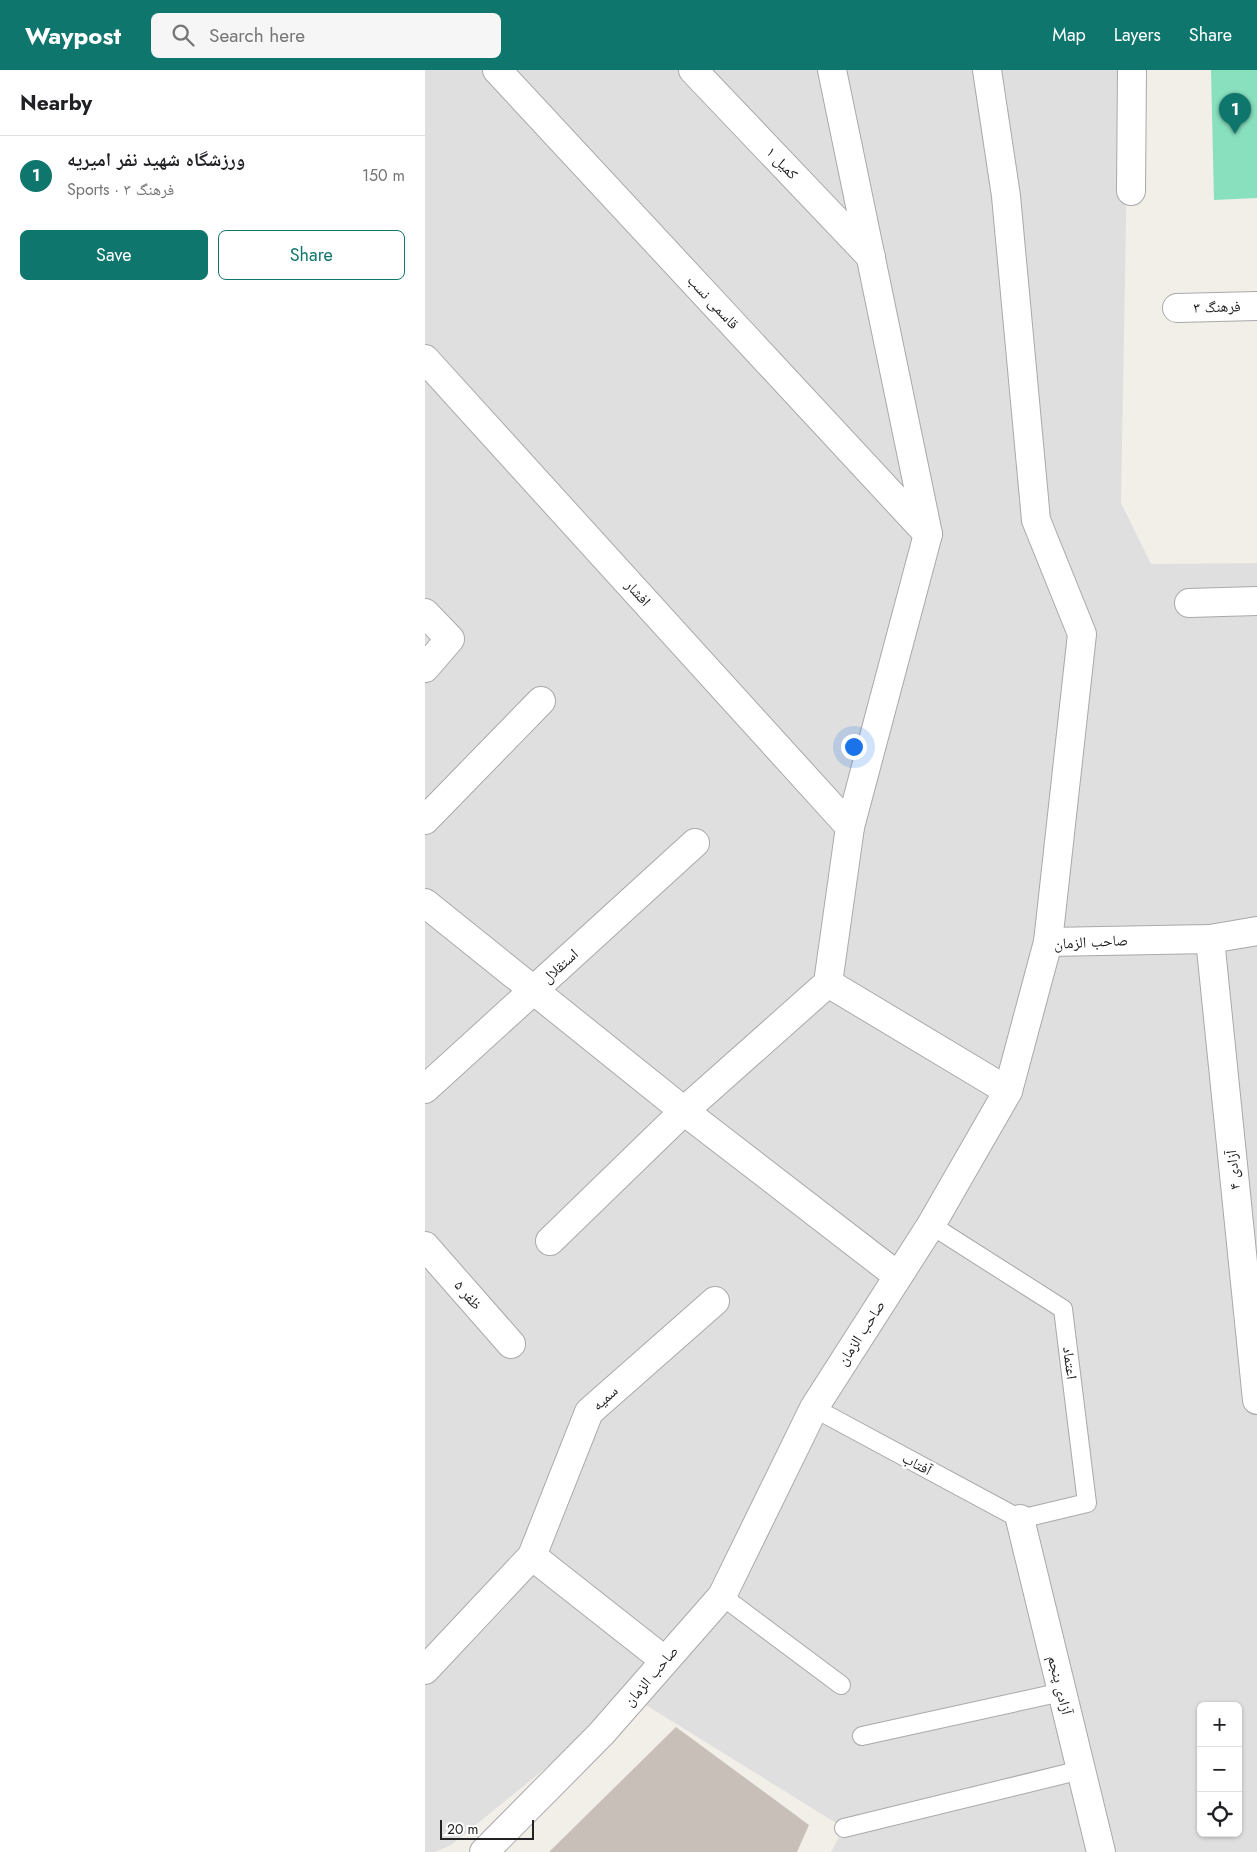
<!DOCTYPE html>
<html lang="en">
<head>
<meta charset="utf-8">
<style>
	:root { --surface:#fff; --page:#f6f6f6; --text:#202124; --muted:#757577; --line:#e0e0e0; --accent:#0f766e }
	body { margin:0; font-family:Jost,"Noto Naskh Arabic",sans-serif; background:var(--page); color:var(--text) }
	.controls { position:absolute; right:15px; bottom:15px; display:grid; overflow:hidden; border-radius:8px; box-shadow:0 1px 4px #0004 }
	.controls button { width:45px; height:45px; display:grid; place-items:center; padding:0; border:0; border-bottom:1px solid var(--line); background:var(--surface); color:var(--text); font:25px sans-serif }
	.scale { position:absolute; left:15px; bottom:12px; width:94px; box-sizing:border-box; padding-left:5px; border:2px solid #222; border-top:0; font-size:14px; line-height:18px; white-space:nowrap; color:#222; -webkit-text-stroke:4px #fff; paint-order:stroke }
	.you { position:absolute; left:428px; top:676px; width:18px; height:18px; margin:-12px; border:4px solid #fff; border-radius:50%; background:#1a73e8; box-shadow:0 0 0 8px #1a73e833 }
	.badge { display:grid; place-items:center; width:32px; height:32px; border-radius:50%; background:var(--accent); color:#fff; font-size:16px; font-weight:700 }
	.pin { position:absolute; translate:-50% -41px; filter:drop-shadow(0 1px 2px #0008) }
	.pin::after { content:''; position:absolute; top:26px; width:18px; height:15px; background:inherit; clip-path:polygon(0 0,100% 0,50% 100%) }
	.list { margin:0; padding:0; list-style:none }
	h2 { display:flex; justify-content:space-between; align-items:center; height:65px; margin:0; padding:0 20px; font-size:21px }
	h2 small { font-size:16px; font-weight:400; color:var(--muted) }
	.list li { display:grid; grid-template-columns:32px 1fr auto; gap:15px; align-items:center; box-sizing:border-box; height:80px; padding:0 20px; border-top:1px solid var(--line) }
	.list b { display:block; font-size:19px; white-space:nowrap }
	.list p { margin:0; font-size:16px; white-space:nowrap; color:var(--muted) }
	.list em { font-size:16px; font-style:normal; color:var(--muted) }
	.actions { display:flex; gap:10px; padding:15px 20px }
	.actions a { flex:1; padding:11px 0; border:1px solid var(--accent); border-radius:8px; text-align:center; font-size:18px; color:var(--accent) }
	.actions .main { background:var(--accent); color:#fff }
	.icon { flex:none; width:28px; height:28px; fill:none; stroke:currentColor; stroke-width:2; stroke-linecap:round; stroke-linejoin:round }
	.map { position:relative; flex:none; width:832px; height:1782px; overflow:hidden }
	header { display:flex; align-items:center; gap:30px; box-sizing:border-box; height:70px; padding:0 25px; background:var(--accent); color:#fff }
	header strong { font-size:24px }
	nav { display:flex; gap:28px; margin-inline-start:auto; font-size:18px }
	.search { width:350px; height:45px; background:var(--page); display:flex; align-items:center; gap:12px; box-sizing:border-box; padding:0 18px; border-radius:8px; color:var(--muted); font-size:19px }
	main { display:flex }
	aside { flex:1; background:var(--surface) }
	.map>svg:first-child { display:block }
	.residential { fill:#e0dfdf; fill-rule:evenodd }
	.pitch { fill:#88e0be }
	.building { fill:#c7bfb8 }
	.lines { fill:none; stroke-linecap:round; stroke-linejoin:round }
	.service-casing { stroke:#a9a9a9; stroke-width:20 }
	.minor-casing { stroke:#a9a9a9; stroke-width:30 }
	.service { stroke:#fff; stroke-width:18 }
	.minor { stroke:#fff; stroke-width:28 }
	.labels { text-anchor:middle; dominant-baseline:central; stroke-width:5; stroke-linejoin:round; paint-order:stroke }
	.street-label { font-size:15px; fill:#222; stroke:#fff }
</style>
</head>
<body>
<header>
<strong>Waypost</strong>
<div class="search"><svg class="icon" aria-label="search" viewBox="0 0 24 24"><circle cx="10" cy="10" r="6"/><path d="M15 15l6 6"/></svg>Search here</div>
<nav><a>Map</a><a>Layers</a><a>Share</a></nav>
</header>
<main>
<aside>
<h2>Nearby<small></small></h2>
<ul class="list">
<li><span class="badge">1</span><div><b>ورزشگاه شهید نفر امیریه</b><p>Sports · فرهنگ ۳</p></div><em>150 m</em></li>
</ul>
<div class="actions"><a class="main">Save</a><a>Share</a></div>
</aside>
<div class="map">
<svg width="832" height="1782" viewBox="0 0 832 1782">
	<rect width="100%" height="100%" fill="#f2efe9"/>
	<path class="residential" d="M0 0H719L703 35 696 433 726 494 832 493V1782H406L419 1758 208 1627 26 1775 10 1782H0ZM776 1636H813V1763H776Z"/>
	<polygon class="pitch" points="786,0 832,0 832,128 789,130"/>
	<polygon class="building" points="251,1657 384,1755 372,1782 124,1782"/>
	<g class="lines">
		<defs>
			<g id="service">
				<polyline points="389,1338 595,1449 662,1433 638,1239 506,1155"/>
				<polyline points="297,1526 416,1615"/>
				<polyline points="437,1666 637,1622"/>
				<polyline points="419,1758 656,1700"/>
			</g>
			<g id="minor">
				<polyline points="72,0 503,464"/>
				<polyline points="268,0 446,187"/>
				<polyline points="706,121 707,0"/>
				<polyline points="752,238 832,236"/>
				<polyline points="0,289 425,757"/>
				<polyline points="764,533 832,531"/>
				<polyline points="0,543 25,569 0,598"/>
				<polyline points="0,750 116,631"/>
				<polyline points="0,833 259,1041 473,1206"/>
				<polyline points="785,869 832,1330"/>
				<polyline points="623,872 785,869 832,861"/>
				<polyline points="403,913 583,1021"/>
				<polyline points="0,1019 270,773"/>
				<polyline points="125,1171 259,1041 403,913 425,757 503,464 407,0"/>
				<polyline points="0,1176 86,1274"/>
				<polyline points="595,1449 676,1782"/>
				<polyline points="107,1486 239,1590"/>
				<polyline points="0,1600 107,1486 164,1342 290,1231"/>
				<polyline points="59,1782 176,1664 297,1526 389,1338 506,1155 583,1021 623,872 657,564 611,450 581,126 562,0"/>
			</g>
		</defs>
		<use href="#service" class="service-casing"/>
		<use href="#minor" class="minor-casing"/>
		<use href="#service" class="service"/>
		<use href="#minor" class="minor"/>
	</g>
	<g class="labels">
		<g class="street-label">
			<text transform="translate(357 93) rotate(46)">کمیل ۱</text>
			<text transform="translate(288 232) rotate(47)">قاسمی نسب</text>
			<text transform="translate(792 237) rotate(-2)">فرهنگ ۳</text>
			<text transform="translate(213 523) rotate(48)">افشار</text>
			<text transform="translate(666 872) rotate(-3)">صاحب الزمان</text>
			<text transform="translate(135 896) rotate(-42)">استقلال</text>
			<text transform="translate(808 1100) rotate(-96)">آزادی ۴</text>
			<text transform="translate(43 1225) rotate(49)">ظفر ۵</text>
			<text transform="translate(436 1263) rotate(-57)">صاحب الزمان</text>
			<text transform="translate(645 1293) rotate(83)">اعتماد</text>
			<text transform="translate(180 1328) rotate(-42)">سمیه</text>
			<text transform="translate(492 1394) rotate(28)">آفتاب</text>
			<text transform="translate(226 1606) rotate(-49)">صاحب الزمان</text>
			<text transform="translate(635 1615) rotate(76)">آزادی پنجم</text>
		</g>
	</g>
</svg>
<div class="controls">
<button>+</button>
<button>−</button>
<button><svg class="icon" aria-label="locate" viewBox="0 0 24 24"><circle cx="12" cy="12" r="6"/><path d="M12 2v4M12 18v4M2 12h4M18 12h4"/></svg></button>
</div>
<div class="scale">20 m</div>
<div class="you"></div>
<div class="pin badge" style="left:810px;top:64px">1</div>
</div>
</main>
</body>
</html>
